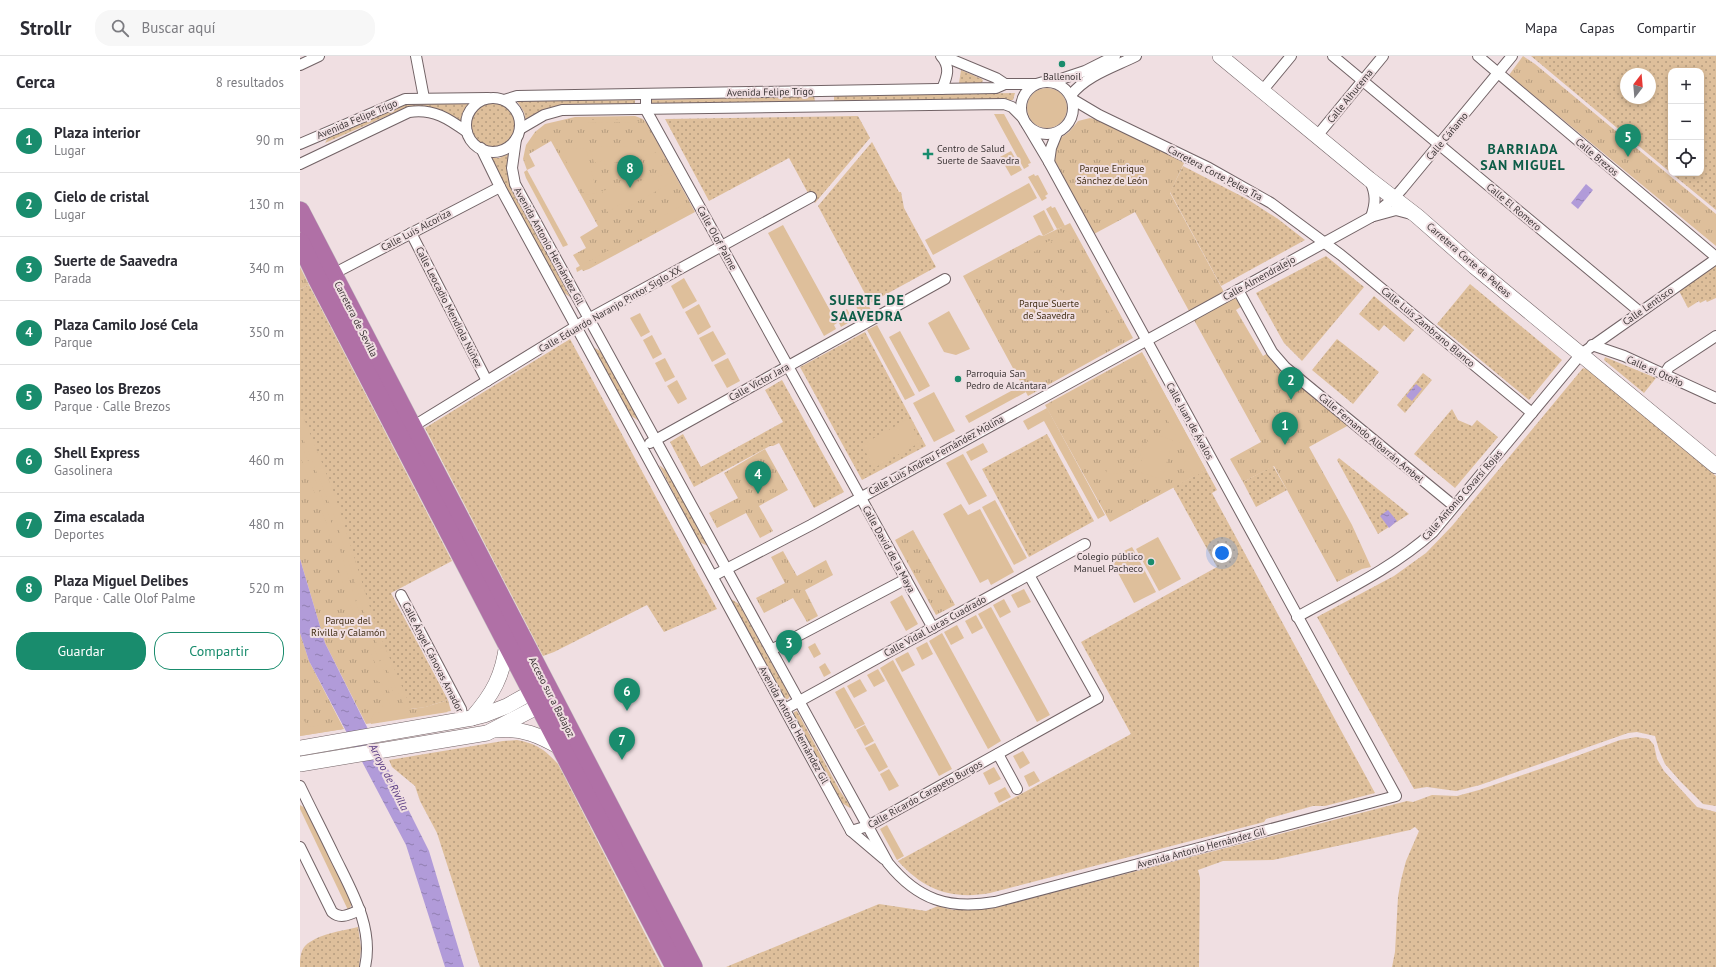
<!DOCTYPE html>
<html lang="es">
<head>
<meta charset="utf-8">
<style>
	:root { --surface:#fff; --page:#f7f7f7; --text:#2b2b33; --muted:#7c7c81; --line:#e1e1e2; --accent:#198c6d }
	body { margin:0; font-family:"PT Sans",sans-serif; background:var(--page); color:var(--text) }
	.controls { position:absolute; right:12px; top:12px; display:grid; overflow:hidden; border-radius:8px; box-shadow:0 2px 6px #0003 }
	.controls button { width:36px; height:36px; display:grid; place-items:center; padding:0; border:0; border-bottom:1px solid var(--line); background:var(--surface); color:var(--text); font:20px sans-serif }
	.compass { position:absolute; left:1320px; top:12px; width:36px; height:36px; border-radius:50%; background:var(--surface); box-shadow:0 2px 6px #0003; rotate:16deg }
	.you { position:absolute; left:922px; top:497px; width:14px; height:14px; margin:-10px; border:3px solid #fff; border-radius:50%; background:#1a73e8; box-shadow:0 0 0 6px #1a73e833 }
	.badge { display:grid; place-items:center; width:26px; height:26px; border-radius:50%; background:var(--accent); color:#fff; font-size:13px; font-weight:700 }
	.pin { position:absolute; translate:-50% -33px; filter:drop-shadow(0 1px 2px #0008) }
	.pin::after { content:''; position:absolute; top:21px; width:14px; height:12px; background:inherit; clip-path:polygon(0 0,100% 0,50% 100%) }
	.list { margin:0; padding:0; list-style:none }
	h2 { display:flex; justify-content:space-between; align-items:center; height:52px; margin:0; padding:0 16px; font-size:17px }
	h2 small { font-size:13px; font-weight:400; color:var(--muted) }
	.list li { display:grid; grid-template-columns:26px 1fr auto; gap:12px; align-items:center; box-sizing:border-box; height:64px; padding:0 16px; border-top:1px solid var(--line) }
	.list b { display:block; font-size:15px; white-space:nowrap }
	.list p { margin:0; font-size:13px; white-space:nowrap; color:var(--muted) }
	.list em { font-size:13px; font-style:normal; color:var(--muted) }
	.actions { display:flex; gap:8px; padding:12px 16px }
	.actions a { flex:1; padding:9px 0; border:1px solid var(--accent); border-radius:16px; text-align:center; font-size:14px; color:var(--accent) }
	.actions .main { background:var(--accent); color:#fff }
	.icon { flex:none; width:22px; height:22px; fill:none; stroke:currentColor; stroke-width:2; stroke-linecap:round; stroke-linejoin:round }
	.map { position:relative; flex:none; width:1416px; height:911px; overflow:hidden }
	header { display:flex; align-items:center; gap:24px; box-sizing:border-box; height:56px; padding:0 20px; background:var(--surface); border-bottom:1px solid var(--line) }
	header strong { font-size:19px }
	nav { display:flex; gap:22px; margin-inline-start:auto; font-size:14px }
	.search { width:280px; height:36px; background:var(--page); display:flex; align-items:center; gap:10px; box-sizing:border-box; padding:0 14px; border-radius:16px; color:var(--muted); font-size:15px }
	main { display:flex }
	aside { flex:1; background:var(--surface) }
	.map>svg:first-child { display:block }
	.grass { fill:url(#grass-dots); fill-rule:evenodd }
	.park { fill:url(#park-tufts) }
	.garden { fill:#debf9b }
	.water { fill:url(#water-ripples) }
	.lines { fill:none; stroke-linecap:round; stroke-linejoin:round }
	.street-casing { stroke:#726366; stroke-width:12 }
	.secondary-casing { stroke:#726366; stroke-width:16 }
	.highway-casing { stroke:#c5c3c4; stroke-width:20 }
	.street { stroke:#fff; stroke-width:10 }
	.secondary { stroke:#fff; stroke-width:15 }
	.highway { stroke:#b070a6; stroke-width:19 }
	.poi-dot { fill:#198c6d; stroke:#f0dfe2; stroke-width:1.5 }
	.labels { text-anchor:middle; dominant-baseline:central; stroke-width:4; stroke-linejoin:round; paint-order:stroke }
	.poi-label { font-size:10px; fill:#3f3839; stroke:#f0dfe2; text-anchor:start }
	.street-label { font-size:10px; fill:#3f3839; stroke:#f0dfe2 }
	.park-label { font-size:10px; fill:#412d14; stroke:#f0dfe2 }
	.water-label { font-size:11px; font-style:italic; fill:#563881; stroke:#f0dfe2 }
	.district-label { font-size:14px; font-weight:bold; letter-spacing:1px; fill:#0d5c47; stroke:#f0dfe2 }
</style>
</head>
<body>
<header>
<strong>Strollr</strong>
<div class="search"><svg class="icon" aria-label="search" viewBox="0 0 24 24"><circle cx="10" cy="10" r="6"/><path d="M15 15l6 6"/></svg>Buscar aquí</div>
<nav><a>Mapa</a><a>Capas</a><a>Compartir</a></nav>
</header>
<main>
<aside>
<h2>Cerca<small>8 resultados</small></h2>
<ul class="list">
<li><span class="badge">1</span><div><b>Plaza interior</b><p>Lugar</p></div><em>90 m</em></li>
<li><span class="badge">2</span><div><b>Cielo de cristal</b><p>Lugar</p></div><em>130 m</em></li>
<li><span class="badge">3</span><div><b>Suerte de Saavedra</b><p>Parada</p></div><em>340 m</em></li>
<li><span class="badge">4</span><div><b>Plaza Camilo José Cela</b><p>Parque</p></div><em>350 m</em></li>
<li><span class="badge">5</span><div><b>Paseo los Brezos</b><p>Parque · Calle Brezos</p></div><em>430 m</em></li>
<li><span class="badge">6</span><div><b>Shell Express</b><p>Gasolinera</p></div><em>460 m</em></li>
<li><span class="badge">7</span><div><b>Zima escalada</b><p>Deportes</p></div><em>480 m</em></li>
<li><span class="badge">8</span><div><b>Plaza Miguel Delibes</b><p>Parque · Calle Olof Palme</p></div><em>520 m</em></li>
</ul>
<div class="actions"><a class="main">Guardar</a><a>Compartir</a></div>
</aside>
<div class="map">
<svg width="1416" height="911" viewBox="0 0 1416 911">
	<defs>
		<pattern id="grass-dots" width="8" height="8" patternUnits="userSpaceOnUse"><rect width="8" height="8" fill="#debf9b"/><path d="M2 2h.1M6 6h.1" fill="none" stroke="#b59c7f" stroke-width="1.8" stroke-linecap="round"/></pattern>
		<pattern id="park-tufts" width="24" height="20" patternUnits="userSpaceOnUse"><rect width="24" height="20" fill="#debf9b"/><path d="M3 7l-1-3M5 7V3M7 7l1-3M15 17l-1-3M17 17v-4M19 17l1-3" fill="none" stroke="#b59c7f"/></pattern>
		<pattern id="water-ripples" width="26" height="14" patternUnits="userSpaceOnUse"><rect width="26" height="14" fill="#b19bd9"/><path d="M2 4q2-2 4 0t4 0M15 11q2-2 4 0t4 0" fill="none" stroke="#917fb1"/></pattern>
	</defs>
	<rect width="100%" height="100%" fill="#f0dfe2"/>
	<g class="grass">
		<path d="M1231 0H1416V154L1371 117H1401V15H1371V117ZM1326 18H1350V42H1326Z"/>
		<polygon points="661,14 682,23 683,25 681,27 659,27"/>
		<polygon points="715,37 713,44 534,46 534,40"/>
		<polygon points="514,40 515,45 352,49 352,44"/>
		<polygon points="335,44 335,49 251,52 234,58 226,66 224,56 217,45"/>
		<path d="M108 47H169L163 56 160 67C141 53 122 46 98 55L25 87 29 80 95 50Z"/>
		<circle cx="193" cy="69" r="22"/>
		<polygon points="558,60 570,82 515,147 508,137 489,102 409,145 365,63"/>
		<polygon points="572,86 599,136 601,136 604,152 636,211 570,247 518,150"/>
		<polygon points="208,98 207,116 212,131 270,241 263,236 189,102 199,102"/>
		<polygon points="883,110 947,143 978,163 1005,184 921,230 870,136"/>
		<polygon points="1026,200 1064,231 1002,305 984,287 956,237"/>
		<polygon points="1416,209 1416,242 1407,246 1406,244 1400,247 1399,245 1388,252 1379,235"/>
		<polygon points="1170,228 1262,304 1229,344 1137,268"/>
		<polygon points="9,229 152,505 91,537 148,644 125,651 108,653 0,375 0,233"/>
		<polygon points="1074,240 1114,274 1104,286 1084,269 1079,275 1059,258"/>
		<polygon points="565,276 626,390 562,424 500,311"/>
		<polygon points="270,283 417,553 364,576 347,549 254,596 243,600 125,372"/>
		<polygon points="1037,283 1079,316 1053,348 1012,314"/>
		<polygon points="293,291 302,296 339,365 330,359"/>
		<polygon points="1305,301 1356,322 1344,337 1304,304"/>
		<polygon points="1283,312 1289,314 1416,420 1416,750 1403,748 1380,725 1365,708 1359,694 1355,680 1337,676 1328,677 1180,729 1156,735 1127,731 1114,733 1017,561 1094,520 1126,497 1152,470"/>
		<polygon points="1123,317 1132,324 1105,357 1097,349"/>
		<polygon points="482,324 544,436 514,452 479,387 473,390 470,390 394,431 370,386 383,378 401,411 483,366 465,334"/>
		<polygon points="1152,353 1158,364 1172,370 1177,364 1198,381 1155,432 1114,398"/>
		<polygon points="747,378 794,465 729,501 682,413"/>
		<polygon points="1039,402 1109,458 1078,478 1037,404"/>
		<polygon points="359,409 367,415 408,490 399,486"/>
		<polygon points="973,410 987,434 956,451 943,426"/>
		<path d="M906 414 917 434 912 437 1075 737 1025 750H1013L966 763 964 766 690 837C652 844 624 834 598 805L831 678 781 586 917 511 873 431Z"/>
		<polygon points="431,543 439,548 490,640 488,643 485,643"/>
		<polygon points="497,655 540,735 551,751 550,752 542,747 494,659 494,656"/>
		<polygon points="1336,681 1349,683 1354,689 1357,703 1364,715 1397,751 1416,756 1416,911 1092,911 1095,896 1098,841 1101,824 1106,805 1119,775 1115,771 1110,774 973,804 923,805 898,814 900,822 899,911 426,911 579,848 626,855 638,850 653,854 694,852 1107,745 1113,746 1132,739 1157,740 1179,734 1263,705 1320,684"/>
		<path d="M217 684C237 688 244 693 258 708L362 911H180L137 777 120 745 115 730 92 711 89 704 203 685Z"/>
		<path d="M58 871 61 892 59 911H0C0 904 0 896 5 890 17 878 42 875 58 871Z"/>
	</g>
	<g class="park">
		<polygon points="1223,0 1235,8 1416,158 1416,190 1209,19"/>
		<polygon points="335,60 343,63 348,69 395,156 289,213 283,215 273,199 286,192 280,181 298,170 251,85 229,98 235,110 227,114 223,103 226,89 235,76 245,68 275,61"/>
		<polygon points="790,62 799,64 885,105 870,137 924,236 889,255 835,156 794,178 755,105 753,98 759,83 769,76 778,65"/>
		<polygon points="770,167 833,282 728,340 663,220 739,179 743,180"/>
		<polygon points="0,211 9,229 0,233"/>
		<polygon points="933,242 939,244 942,250 936,254 963,300 968,297 1049,369 1009,391 1052,469 1071,511 1062,513 1037,526 974,410 943,426 930,403 961,386 894,264"/>
		<polygon points="842,296 906,414 810,466 745,349"/>
		<polygon points="0,353 34,437 75,568 111,653 125,651 148,644 151,655 66,668 25,587 0,503"/>
		<polygon points="465,393 488,434 459,450 473,475 460,482 446,457 417,472 409,457 438,442 424,417"/>
		<polygon points="613,474 655,549 636,559 595,484"/>
		<polygon points="483,495 497,520 526,504 533,519 505,534 518,560 507,566 493,542 464,557 456,542 485,527 471,501"/>
		<polygon points="0,577 9,605 44,673 0,680"/>
	</g>
	<g class="garden">
		<circle cx="747" cy="52" r="20"/>
		<polygon points="694,58 704,58 731,107 728,108 729,110 724,113"/>
		<polygon points="331,63 340,66 287,67 287,64"/>
		<polygon points="355,90 359,97 358,96 305,109 304,104 294,107 290,91"/>
		<polygon points="286,92 297,137 285,139 259,93"/>
		<polygon points="711,95 722,114 711,120 700,101"/>
		<polygon points="227,114 268,189 263,191 226,122 224,116"/>
		<polygon points="370,117 375,127 373,126 326,152 323,147 307,156 302,135"/>
		<polygon points="734,118 735,120 738,119 748,138 745,140 747,142 742,145 728,121"/>
		<polygon points="729,127 737,142 633,199 625,184"/>
		<polygon points="386,147 390,155 332,187 329,178"/>
		<polygon points="751,150 752,152 755,151 765,170 757,173 746,153"/>
		<polygon points="744,154 754,174 743,180 733,160"/>
		<polygon points="483,169 537,267 534,269 536,273 524,280 468,177"/>
		<polygon points="768,174 773,184 768,187 757,183 756,181"/>
		<polygon points="751,184 752,186 719,204 717,202"/>
		<polygon points="775,188 818,267 817,271 773,190"/>
		<polygon points="315,191 317,195 277,216 276,212"/>
		<polygon points="384,222 397,245 383,253 371,230"/>
		<path d="M740 227 754 230 765 238 762 240C754 231 744 228 732 232L731 229Z"/>
		<polygon points="725,229 728,234 722,240 718,248 712,246 718,235"/>
		<polygon points="770,242 772,254 771,264 766,262 767,251 765,244"/>
		<polygon points="565,243 571,254 561,260 555,248"/>
		<polygon points="399,248 411,271 398,279 385,256"/>
		<polygon points="547,253 553,264 541,271 535,259"/>
		<polygon points="649,255 670,293 656,299 644,296 628,267"/>
		<polygon points="340,257 350,276 341,281 330,262"/>
		<polygon points="577,269 615,339 605,344 567,274"/>
		<polygon points="413,275 426,298 412,306 399,282"/>
		<polygon points="600,275 630,330 619,336 589,281"/>
		<polygon points="352,279 362,298 353,303 343,284"/>
		<polygon points="844,300 906,414 894,421 890,413 884,416 883,414 886,403 888,402 835,304"/>
		<polygon points="365,302 375,321 365,326 355,307"/>
		<polygon points="428,302 440,325 427,332 414,309"/>
		<polygon points="377,324 387,343 378,348 367,330"/>
		<polygon points="722,329 726,336 669,367 665,360"/>
		<polygon points="634,336 655,375 634,386 613,347"/>
		<polygon points="747,352 805,459 798,463 744,365 728,374 723,365"/>
		<polygon points="0,353 34,437 75,568 109,647 134,646 131,649 125,651 108,653 104,649 90,620 64,556 36,464 0,375"/>
		<polygon points="823,359 833,364 840,371 835,374 830,368 821,363"/>
		<polygon points="608,363 621,386 574,412 562,389"/>
		<path d="M840 377C845 390 842 402 831 411L829 408C839 400 841 390 837 378Z"/>
		<polygon points="850,377 873,384 862,423 838,416"/>
		<polygon points="0,384 31,465 61,562 99,649 96,649 86,630 74,623 80,619 45,536 27,469 0,400"/>
		<polygon points="683,387 688,396 671,405 666,396"/>
		<polygon points="663,398 687,440 669,449 646,407"/>
		<polygon points="825,411 827,415 817,418 806,417 807,412 816,413"/>
		<polygon points="695,444 727,502 714,509 682,451"/>
		<polygon points="661,448 668,459 680,453 714,516 691,529 688,523 680,527 643,458"/>
		<polygon points="858,481 881,523 859,535 836,493"/>
		<polygon points="832,491 856,536 834,547 810,502"/>
		<polygon points="724,533 731,546 718,552 711,539"/>
		<polygon points="602,539 618,568 606,575 590,546"/>
		<polygon points="704,543 711,556 700,562 693,549"/>
		<polygon points="691,551 750,659 737,666 678,558"/>
		<polygon points="676,559 683,572 672,578 665,565"/>
		<polygon points="657,569 664,582 651,589 644,576"/>
		<polygon points="642,577 701,685 688,693 629,585"/>
		<polygon points="627,586 633,598 622,604 616,592"/>
		<polygon points="515,587 521,598 514,602 508,591"/>
		<polygon points="608,596 615,609 602,616 595,603"/>
		<polygon points="593,604 652,713 639,720 580,612"/>
		<polygon points="525,607 531,617 524,621 519,611"/>
		<polygon points="578,613 585,625 574,631 567,619"/>
		<polygon points="560,623 567,635 554,642 547,630"/>
		<polygon points="544,631 565,668 555,673 535,636"/>
		<path d="M77 632H79C88 642 92 658 107 659L138 651H143L148 656 71 668 70 665 74 657 80 656C86 646 80 641 77 632Z"/>
		<path d="M0 659 8 670C17 672 26 666 36 666L43 673 0 680V673L3 671 0 665Z"/>
		<polygon points="565,669 574,685 565,690 556,674"/>
		<polygon points="575,687 588,711 579,716 565,692"/>
		<polygon points="723,695 730,707 720,713 713,700"/>
		<polygon points="694,711 701,723 689,729 683,717"/>
		<polygon points="589,713 599,730 589,735 580,718"/>
		<polygon points="734,715 740,725 729,731 724,720"/>
		<polygon points="705,731 711,741 699,747 694,737"/>
		<polygon points="0,749 5,752 51,843 51,850 48,854 0,753"/>
		<polygon points="587,769 604,800 597,804 580,773"/>
	</g>
	<g class="water">
		<polygon points="1286,128 1293,134 1278,153 1271,147"/>
		<polygon points="1116,328 1122,333 1112,345 1106,340"/>
		<polygon points="1088,454 1097,465 1089,472 1080,460"/>
		<polygon points="0,503 25,587 129,795 164,911 145,911 106,789 9,605 0,577"/>
	</g>
	<g class="lines">
		<defs>
			<g id="street">
				<polyline points="116,0 124,42"/>
				<path d="M641 0C651 11 647 21 642 33"/>
				<polyline points="643,0 696,22 705,28"/>
				<polyline points="1033,0 1340,256"/>
				<polyline points="1178,0 1416,201"/>
				<polyline points="0,9 19,0"/>
				<circle cx="747" cy="52" r="26"/>
				<polyline points="752,26 785,15 815,0"/>
				<polyline points="962,35 991,0"/>
				<polyline points="346,38 346,54 633,572"/>
				<path d="M771 39C787 19 814 11 836 0"/>
				<circle cx="193" cy="69" r="27"/>
				<polyline points="772,43 799,59 909,112 971,147 1041,199 1232,357"/>
				<polyline points="204,44 217,40 696,32 705,28 736,28"/>
				<polyline points="220,73 244,59 262,54 704,48 712,51 723,62"/>
				<polyline points="1017,80 1083,0"/>
				<path d="M216 83 212 112 215 128 588 807C618 844 649 854 695 846L1096 740 749 106 727 69"/>
				<polyline points="0,88 105,43 188,42"/>
				<polyline points="181,92 200,131 551,775 584,803"/>
				<polyline points="749,106 751,92 757,77"/>
				<path d="M0 108 109 56C133 52 149 63 167 76"/>
				<path d="M1070 125C1076 138 1076 147 1071 161"/>
				<polyline points="1074,160 1096,154 1111,158"/>
				<polyline points="111,177 187,325"/>
				<polyline points="33,218 200,131"/>
				<polyline points="938,234 972,296 985,311 1154,450"/>
				<polyline points="1292,289 1324,300 1416,342"/>
				<polyline points="1364,319 1369,311 1416,280"/>
				<polyline points="112,371 283,266 511,141"/>
				<polyline points="350,387 645,223"/>
				<polyline points="413,520 511,469 1071,161 1094,142 1102,133 1212,0"/>
				<polyline points="101,539 161,653 163,664"/>
				<path d="M997 561C1044 535 1093 512 1133 476L1281 298 1416 203"/>
				<polyline points="471,594 606,523"/>
				<polyline points="485,653 785,488"/>
				<polyline points="698,698 717,733"/>
				<path d="M0 730C11 753 23 776 34 799 51 834 74 871 65 911"/>
				<polyline points="551,775 568,770 798,642 729,519"/>
				<path d="M0 791 32 856C41 864 50 858 60 854"/>
			</g>
			<g id="secondary">
				<polyline points="920,0 1069,123 1117,160 1175,211 1416,410"/>
				<path d="M172 662C193 638 203 620 207 587"/>
				<path d="M196 674C221 671 241 680 261 692"/>
				<polyline points="0,692 172,662 184,659 207,650 232,636 242,637"/>
				<polyline points="0,708 187,677 239,650 243,640"/>
			</g>
			<g id="highway">
				<polyline points="0,155 393,911"/>
				<polyline points="0,186 17,222 375,911"/>
			</g>
		</defs>
		<use href="#street" class="street-casing"/>
		<use href="#secondary" class="secondary-casing"/>
		<use href="#highway" class="highway-casing"/>
		<use href="#street" class="street"/>
		<use href="#secondary" class="secondary"/>
		<use href="#highway" class="highway"/>
	</g>
	<g class="poi-dot">
		<circle cx="762" cy="8" r="4"/>
		<path d="M626 92h4v4h4v4h-4v4h-4v-4h-4v-4h4z"/>
		<circle cx="658" cy="323" r="4"/>
		<circle cx="851" cy="506" r="4"/>
	</g>
	<g class="labels">
		<g class="poi-label">
			<text x="762" y="20" text-anchor="middle">Ballenoil</text>
			<text x="637" y="92">Centro de Salud<tspan x="637" dy="12">Suerte de Saavedra</tspan></text>
			<text x="666" y="317">Parroquia San<tspan x="666" dy="12">Pedro de Alcántara</tspan></text>
			<text x="843" y="500" text-anchor="end">Colegio público<tspan x="843" dy="12">Manuel Pacheco</tspan></text>
		</g>
		<g class="street-label">
			<text transform="translate(470 36) rotate(-1)">Avenida Felipe Trigo</text>
			<text transform="translate(1050 40) rotate(-51)">Calle Alhucema</text>
			<text transform="translate(57 63) rotate(-23)">Avenida Felipe Trigo</text>
			<text transform="translate(1147 80) rotate(-50)">Calle Cáñamo</text>
			<text transform="translate(1297 101) rotate(40)">Calle Brezos</text>
			<text transform="translate(915 117) rotate(28)">Carretera Corte Pelea Tra</text>
			<text transform="translate(1214 151) rotate(40)">Calle El Romero</text>
			<text transform="translate(116 174) rotate(-28)">Calle Luis Alcoriza</text>
			<text transform="translate(417 182) rotate(61)">Calle Olof Palme</text>
			<text transform="translate(249 190) rotate(61)">Avenida Antonio Hernández Gil</text>
			<text transform="translate(1169 204) rotate(41)">Carretera Corte de Peleas</text>
			<text transform="translate(959 222) rotate(-29)">Calle Almendralejo</text>
			<text transform="translate(1348 250) rotate(-35)">Calle Lentisco</text>
			<text transform="translate(149 251) rotate(63)">Calle Leocadio Mendiola Núñez</text>
			<text transform="translate(310 253) rotate(-30)">Calle Eduardo Naranjo Pintor Siglo XX</text>
			<text transform="translate(56 263) rotate(63)">Carretera de Sevilla</text>
			<text transform="translate(1128 271) rotate(40)">Calle Luis Zambrano Blanco</text>
			<text transform="translate(1355 315) rotate(24)">Calle el Otoño</text>
			<text transform="translate(459 326) rotate(-29)">Calle Víctor Jara</text>
			<text transform="translate(890 365) rotate(61)">Calle Juan de Ávalos</text>
			<text transform="translate(1071 382) rotate(40)">Calle Fernando Albarrán Ambel</text>
			<text transform="translate(636 399) rotate(-29)">Calle Luis Andreu Fernández Molina</text>
			<text transform="translate(1162 439) rotate(-49)">Calle Antonio Covarsí Rojas</text>
			<text transform="translate(589 493) rotate(61)">Calle David de la Maya</text>
			<text transform="translate(635 570) rotate(-29)">Calle Vidal Lucas Cuadrado</text>
			<text transform="translate(133 601) rotate(63)">Calle Ángel Cánovas Amador</text>
			<text transform="translate(252 641) rotate(63)">Acceso sur a Badajoz</text>
			<text transform="translate(494 669) rotate(61)">Avenida Antonio Hernández Gil</text>
			<text transform="translate(625 738) rotate(-29)">Calle Ricardo Carapeto Burgos</text>
			<text transform="translate(901 792) rotate(-15)">Avenida Antonio Hernández Gil</text>
		</g>
		<g class="park-label">
			<text x="812" y="112">Parque Enrique<tspan x="812" dy="12">Sánchez de León</tspan></text>
			<text x="749" y="247">Parque Suerte<tspan x="749" dy="12">de Saavedra</tspan></text>
			<text x="48" y="564">Parque del<tspan x="48" dy="12">Rivilla y Calamón</tspan></text>
		</g>
		<g class="water-label">
			<text transform="translate(89 721) rotate(63)">Arroyo de Rivilla</text>
		</g>
		<g class="district-label">
			<text x="1223" y="93">BARRIADA<tspan x="1223" dy="16">SAN MIGUEL</tspan></text>
			<text x="567" y="244">SUERTE DE<tspan x="567" dy="16">SAAVEDRA</tspan></text>
		</g>
	</g>
</svg>
<div class="controls">
<button>+</button>
<button>−</button>
<button><svg class="icon" aria-label="locate" viewBox="0 0 24 24"><circle cx="12" cy="12" r="6"/><path d="M12 2v4M12 18v4M2 12h4M18 12h4"/></svg></button>
</div>
<svg class="compass" viewBox="-18 -18 36 36"><path d="M0-13l5 13h-10z" fill="#e53935"/><path d="M0 13l5-13h-10z" fill="#7c7c81"/></svg>
<div class="you"></div>
<div class="pin badge" style="left:985px;top:389px">1</div>
<div class="pin badge" style="left:991px;top:344px">2</div>
<div class="pin badge" style="left:489px;top:607px">3</div>
<div class="pin badge" style="left:458px;top:438px">4</div>
<div class="pin badge" style="left:1328px;top:101px">5</div>
<div class="pin badge" style="left:327px;top:655px">6</div>
<div class="pin badge" style="left:322px;top:704px">7</div>
<div class="pin badge" style="left:330px;top:132px">8</div>
</div>
</main>
</body>
</html>
